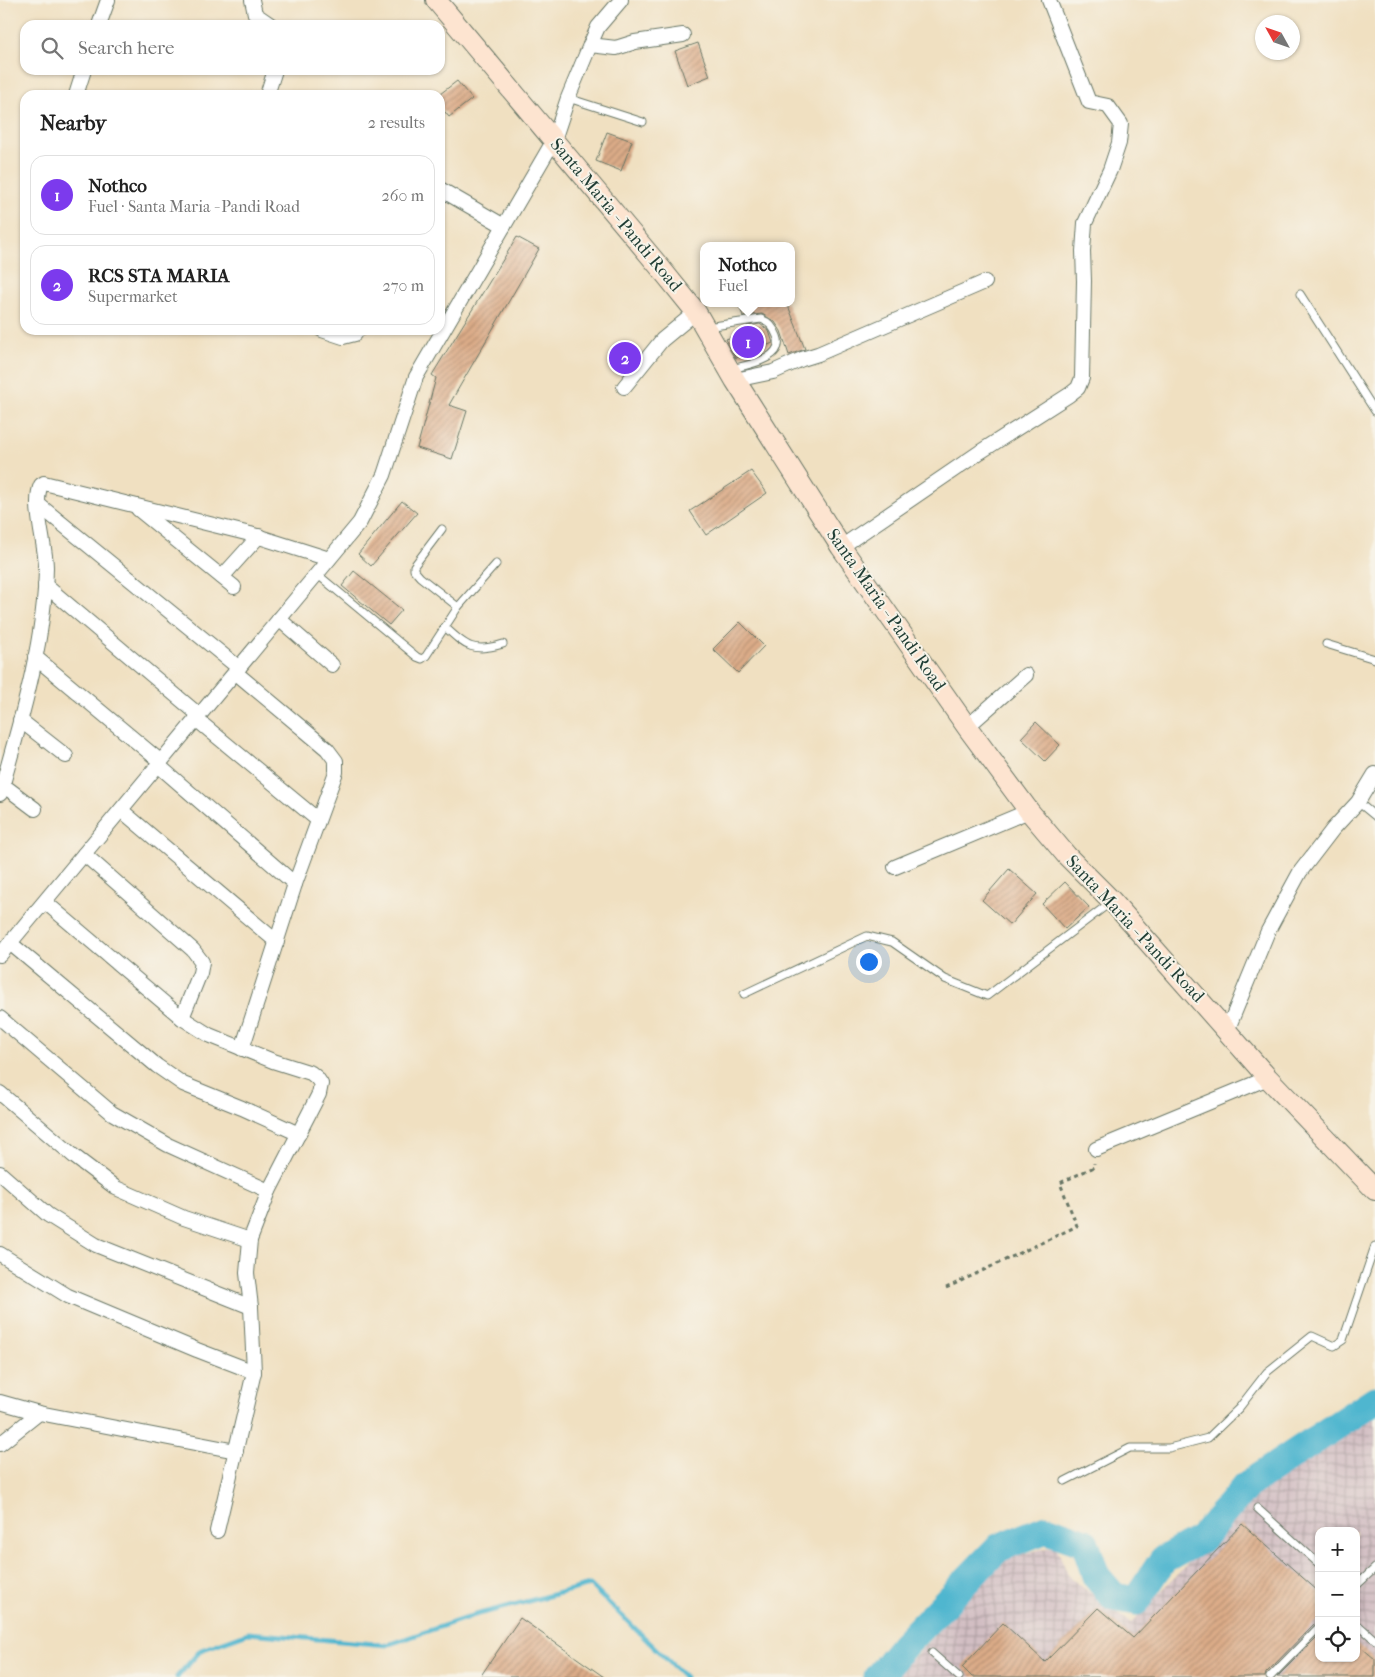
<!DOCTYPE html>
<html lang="en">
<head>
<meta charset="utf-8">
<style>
	:root { --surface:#fff; --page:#f2f2f2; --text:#222; --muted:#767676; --line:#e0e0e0; --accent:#7c3aed }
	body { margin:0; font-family:"IM FELL French Canon",serif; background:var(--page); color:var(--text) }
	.controls { position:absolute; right:15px; bottom:15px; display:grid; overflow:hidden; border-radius:10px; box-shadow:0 1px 4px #0004 }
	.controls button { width:45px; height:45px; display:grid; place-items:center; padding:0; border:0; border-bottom:1px solid var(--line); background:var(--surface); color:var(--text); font:25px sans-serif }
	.compass { position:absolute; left:1255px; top:15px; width:45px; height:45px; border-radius:50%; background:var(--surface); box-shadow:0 1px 4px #0004; rotate:310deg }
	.you { position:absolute; left:868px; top:961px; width:18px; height:18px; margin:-12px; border:4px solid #fff; border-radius:50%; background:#1a73e8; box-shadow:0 0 0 8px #1a73e833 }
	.badge { display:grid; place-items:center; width:32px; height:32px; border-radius:50%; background:var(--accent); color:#fff; font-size:16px; font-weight:700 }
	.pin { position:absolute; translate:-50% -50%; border:2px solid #fff; box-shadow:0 1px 5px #0006 }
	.popup { position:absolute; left:700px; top:242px; width:95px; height:65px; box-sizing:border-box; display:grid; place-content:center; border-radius:10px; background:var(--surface); filter:drop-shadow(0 1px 4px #0005); font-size:16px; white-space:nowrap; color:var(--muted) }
	.popup b { font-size:19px; color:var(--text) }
	.popup::after { content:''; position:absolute; left:50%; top:100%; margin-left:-10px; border:10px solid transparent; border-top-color:var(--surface) }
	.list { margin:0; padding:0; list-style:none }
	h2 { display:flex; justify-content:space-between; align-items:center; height:65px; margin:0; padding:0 20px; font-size:21px }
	h2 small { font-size:16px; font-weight:400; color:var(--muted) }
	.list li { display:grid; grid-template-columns:32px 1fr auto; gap:15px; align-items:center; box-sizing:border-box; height:80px; margin:0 10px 10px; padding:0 10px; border:1px solid var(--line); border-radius:15px }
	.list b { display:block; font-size:19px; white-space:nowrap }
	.list p { margin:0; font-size:16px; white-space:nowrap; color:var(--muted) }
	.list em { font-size:16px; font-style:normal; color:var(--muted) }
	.icon { flex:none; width:28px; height:28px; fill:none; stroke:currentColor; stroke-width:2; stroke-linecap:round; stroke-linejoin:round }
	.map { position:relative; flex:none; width:1375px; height:1677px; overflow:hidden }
	.search { position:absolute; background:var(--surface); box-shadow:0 1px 4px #0004; left:20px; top:20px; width:425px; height:55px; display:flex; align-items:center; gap:12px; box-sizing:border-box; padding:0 18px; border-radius:15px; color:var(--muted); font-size:19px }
	.panel { position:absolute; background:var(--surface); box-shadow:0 1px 4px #0004; left:20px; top:90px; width:425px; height:245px; border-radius:15px }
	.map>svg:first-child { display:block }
	.industrial { fill:url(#industrial-grid); fill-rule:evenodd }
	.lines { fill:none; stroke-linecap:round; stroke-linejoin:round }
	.stream { stroke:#50b6cf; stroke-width:5 }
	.river { stroke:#50b6cf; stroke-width:29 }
	.building { fill:url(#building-hatch) }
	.service-casing { stroke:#687665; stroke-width:9 }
	.minor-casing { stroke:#687665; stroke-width:16 }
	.secondary-casing { stroke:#687665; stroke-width:22 }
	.path { stroke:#687665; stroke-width:3; stroke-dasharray:4 4; stroke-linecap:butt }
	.service { stroke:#fff; stroke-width:7 }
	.minor { stroke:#fff; stroke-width:14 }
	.secondary { stroke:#fde4d0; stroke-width:20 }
	.labels { text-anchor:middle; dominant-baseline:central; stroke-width:4; stroke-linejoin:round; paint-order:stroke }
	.street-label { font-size:18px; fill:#1f3d34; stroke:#f7f3e8 }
</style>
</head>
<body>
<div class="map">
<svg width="1375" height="1677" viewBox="0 0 1375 1677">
	<defs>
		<pattern id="industrial-grid" width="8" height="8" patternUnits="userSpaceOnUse" patternTransform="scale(1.25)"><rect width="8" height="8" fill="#d2bec3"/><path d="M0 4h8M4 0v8" fill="none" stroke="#aa9c9f"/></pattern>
		<pattern id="building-hatch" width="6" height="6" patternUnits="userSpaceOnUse" patternTransform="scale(1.25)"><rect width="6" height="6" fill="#dcac88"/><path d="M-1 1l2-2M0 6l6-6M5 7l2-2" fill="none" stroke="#b28d70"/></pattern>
	</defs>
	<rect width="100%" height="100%" fill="#f7f3e8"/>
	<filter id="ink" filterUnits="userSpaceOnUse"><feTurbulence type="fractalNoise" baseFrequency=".02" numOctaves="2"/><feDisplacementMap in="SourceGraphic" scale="10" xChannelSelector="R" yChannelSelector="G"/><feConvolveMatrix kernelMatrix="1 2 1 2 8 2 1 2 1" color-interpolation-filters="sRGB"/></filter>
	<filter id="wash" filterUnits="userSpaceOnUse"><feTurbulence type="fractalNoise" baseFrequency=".0096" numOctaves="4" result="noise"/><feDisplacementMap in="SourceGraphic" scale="20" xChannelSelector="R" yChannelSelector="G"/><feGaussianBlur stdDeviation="1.12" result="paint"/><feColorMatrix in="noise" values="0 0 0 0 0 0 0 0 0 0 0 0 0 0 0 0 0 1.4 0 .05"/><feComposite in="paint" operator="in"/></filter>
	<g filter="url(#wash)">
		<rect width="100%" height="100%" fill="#f0e0c1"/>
		<path class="industrial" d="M1375 1413V1677H895L1007 1557 1056 1546 1069 1577 1131 1623 1249 1499ZM1319 1531H1356V1658H1319Z"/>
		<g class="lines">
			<polyline class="stream" points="177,1677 201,1650 248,1633 387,1645 475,1615 590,1585 685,1677"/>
			<polyline class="river" points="878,1677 904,1645 998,1548 1046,1529 1085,1543 1096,1576 1114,1597 1136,1601 1163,1560 1201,1539 1247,1485 1375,1400"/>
		</g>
		<g id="blocks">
			<g class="building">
				<polygon points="698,43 710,76 687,85 675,51"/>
				<polygon points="457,81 472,99 449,117 440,106 440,94"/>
				<polygon points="607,132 632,141 621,171 596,161"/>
				<polygon points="517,237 539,249 449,405 467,411 452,459 417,448 436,378 432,375"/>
				<polygon points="738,303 787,303 805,349 789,355 781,331 775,322 762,314 743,316"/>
				<polygon points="760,324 769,331 773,343 736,358 726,339 749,331 747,326"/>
				<polygon points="751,471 767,493 706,535 690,511"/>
				<polygon points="402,501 417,513 371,566 358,554"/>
				<polygon points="354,571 402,610 389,625 342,586"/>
				<polygon points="740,622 764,646 738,673 713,649"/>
				<polygon points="1036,722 1060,745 1045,761 1021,738"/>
				<polygon points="1009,869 1037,894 1010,925 982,900"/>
				<polygon points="1065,882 1089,907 1065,929 1042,904"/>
				<polygon points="1242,1524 1319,1592 1319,1622 1315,1623 1266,1673 1265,1677 972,1677 962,1667 1003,1623 1045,1662 1098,1608 1133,1638"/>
				<polygon points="520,1618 604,1677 480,1677"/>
				<polygon points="1319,1635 1319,1658 1356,1658 1356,1643 1375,1659 1375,1677 1277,1677"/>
			</g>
		</g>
	</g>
	<g filter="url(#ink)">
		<use href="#blocks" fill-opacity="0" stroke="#687665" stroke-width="1"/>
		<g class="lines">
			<defs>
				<g id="service">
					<polyline points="568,98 643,122"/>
					<polyline points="1300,294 1375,411"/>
					<path d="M707 327 761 319C770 322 774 328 777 336 786 359 747 365 731 369"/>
					<polyline points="442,529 414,566 414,570 420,577 458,607"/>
					<polyline points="317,574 417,657 422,659 426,656 458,607 496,564"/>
					<path d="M445 627C466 647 474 653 503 644"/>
					<polyline points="1326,644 1375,659"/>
					<polyline points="1358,802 1375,816"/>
					<polyline points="744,994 867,936 892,942 945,979 987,996 1111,902"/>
					<polyline points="1065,1481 1130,1448 1169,1448 1208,1438 1239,1408 1267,1372 1312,1336 1334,1346 1343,1340 1375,1246"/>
					<polyline points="1257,1508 1319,1564"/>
					<polyline points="1356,1586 1375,1568"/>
					<polyline points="1356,1623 1375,1640"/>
					<polyline points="932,1653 959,1677"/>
					<polyline points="1270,1677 1319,1627"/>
				</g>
				<g id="minor">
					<polyline points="252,0 255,14 271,25"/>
					<polyline points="99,25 108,0"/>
					<polyline points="590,45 616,48 635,42 683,35"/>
					<polyline points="76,95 84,70"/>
					<polyline points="267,95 275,70"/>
					<polyline points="440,189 504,226"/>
					<polyline points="322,330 343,337 355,334 358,330"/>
					<polyline points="735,380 773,372 802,359 818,354 985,282"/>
					<polyline points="624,387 662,340 696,312"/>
					<polyline points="39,505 239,668"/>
					<polyline points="138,509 234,587"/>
					<polyline points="841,547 980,452 1069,395 1078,388 1082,378 1084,281 1083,251 1085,223 1110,170 1119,143 1121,124 1108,106 1089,102 1049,0"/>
					<polyline points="222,577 259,536"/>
					<polyline points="45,585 199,715"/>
					<polyline points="279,619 332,665"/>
					<polyline points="35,657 161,762"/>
					<polyline points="235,672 327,749 336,761 336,772 295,884 242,1049"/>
					<polyline points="196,719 318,820"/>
					<polyline points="20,720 66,756"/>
					<polyline points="967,727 1026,675"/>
					<polyline points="158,765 295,884"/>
					<polyline points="3,785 35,809"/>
					<path d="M0 794C20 723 45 642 46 567 46 546 32 504 41 485L44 483 250 534 329 559"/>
					<polyline points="121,810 277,942"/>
					<polyline points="84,854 193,950 202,962 200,973 182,1018"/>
					<polyline points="895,867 1029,811"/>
					<polyline points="45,902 182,1018 209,1035 273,1061 311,1073 317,1078 321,1084 319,1094 269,1191 250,1240 247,1273 251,1307 254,1372 217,1531"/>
					<polyline points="10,943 157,1066 183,1084 242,1108 299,1134"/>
					<polyline points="0,955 360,522 384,475 416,377 554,140 568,98 590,45 598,27 621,0"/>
					<polyline points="0,1018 112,1113 168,1145 269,1191"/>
					<polyline points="1227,1031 1268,931 1300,872 1333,829 1358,802 1375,774"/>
					<polyline points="0,1093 75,1157 116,1188 184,1218 250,1240"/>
					<polyline points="1096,1149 1268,1078"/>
					<polyline points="0,1173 48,1215 96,1245 251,1307"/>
					<polyline points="0,1254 68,1296 197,1350 254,1372"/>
					<polyline points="0,1402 39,1413"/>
					<polyline points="0,1444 39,1413 236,1451"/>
				</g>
				<polyline id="secondary" points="436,0 658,265 696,312 735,380 841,547 967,727 1029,811 1067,856 1112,901 1268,1078 1375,1190"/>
			</defs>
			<use href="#service" class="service-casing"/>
			<use href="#minor" class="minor-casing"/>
			<use href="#secondary" class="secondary-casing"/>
			<polyline class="path" points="946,1288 1077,1226 1060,1183 1094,1167 1094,1163"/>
			<use href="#service" class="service"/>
			<use href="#minor" class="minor"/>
			<use href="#secondary" class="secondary"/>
		</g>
	</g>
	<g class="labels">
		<g class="street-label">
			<text transform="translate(616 215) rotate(50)">Santa Maria - Pandi Road</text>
			<text transform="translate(886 610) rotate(55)">Santa Maria - Pandi Road</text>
			<text transform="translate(1135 929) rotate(47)">Santa Maria - Pandi Road</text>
		</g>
	</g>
</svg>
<div class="controls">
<button>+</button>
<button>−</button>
<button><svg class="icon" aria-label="locate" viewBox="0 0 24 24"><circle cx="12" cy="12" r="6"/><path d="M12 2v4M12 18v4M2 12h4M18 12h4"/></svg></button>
</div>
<svg class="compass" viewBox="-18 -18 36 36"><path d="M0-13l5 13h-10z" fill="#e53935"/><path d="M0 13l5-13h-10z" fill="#767676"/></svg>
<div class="you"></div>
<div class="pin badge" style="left:748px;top:342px">1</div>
<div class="popup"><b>Nothco</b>Fuel</div>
<div class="pin badge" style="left:625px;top:358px">2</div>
<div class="search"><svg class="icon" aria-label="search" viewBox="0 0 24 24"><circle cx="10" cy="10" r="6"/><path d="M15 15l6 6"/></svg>Search here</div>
<section class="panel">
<h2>Nearby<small>2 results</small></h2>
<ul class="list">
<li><span class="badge">1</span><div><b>Nothco</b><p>Fuel · Santa Maria - Pandi Road</p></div><em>260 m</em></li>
<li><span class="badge">2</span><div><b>RCS STA MARIA</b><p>Supermarket</p></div><em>270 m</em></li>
</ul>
</section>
</div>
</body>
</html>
